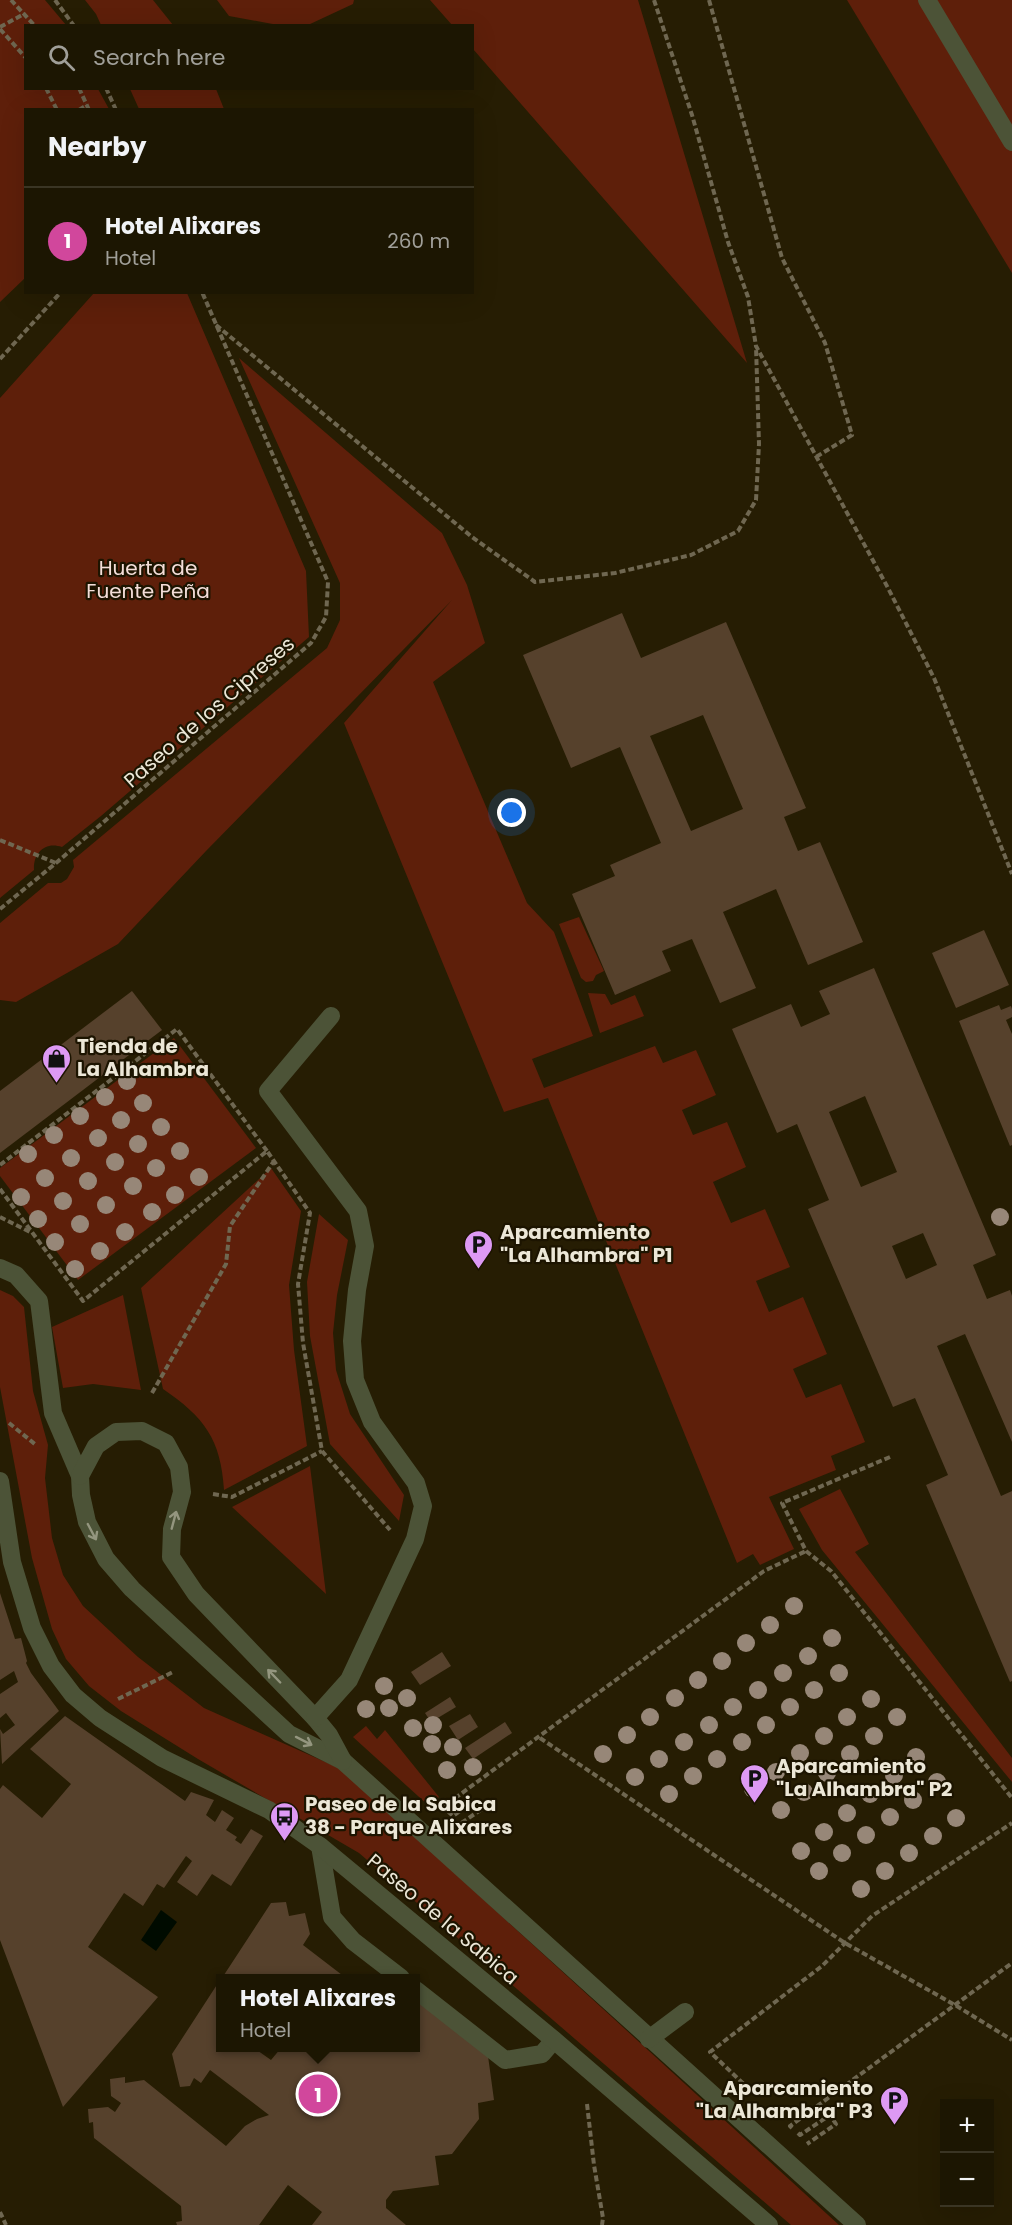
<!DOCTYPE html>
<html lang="en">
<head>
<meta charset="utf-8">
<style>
	:root { --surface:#1c1602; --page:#251f0c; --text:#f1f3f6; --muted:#a09f99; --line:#3a3524; --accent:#8c9099 }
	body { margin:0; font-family:Poppins,sans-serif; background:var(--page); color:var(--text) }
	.controls { position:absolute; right:18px; bottom:18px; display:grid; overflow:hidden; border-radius:0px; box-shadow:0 6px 24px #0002 }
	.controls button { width:54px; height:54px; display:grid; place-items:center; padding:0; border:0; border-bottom:2px solid var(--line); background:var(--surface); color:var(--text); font:30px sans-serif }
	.you { position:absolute; left:512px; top:813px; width:21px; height:21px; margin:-15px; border:4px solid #fff; border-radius:50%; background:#1a73e8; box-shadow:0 0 0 9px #1a73e833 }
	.badge { display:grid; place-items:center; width:39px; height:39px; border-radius:50%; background:var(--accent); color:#fff; font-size:20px; font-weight:700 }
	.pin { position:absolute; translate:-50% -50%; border:3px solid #fff; box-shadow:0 2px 6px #0006 }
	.popup { position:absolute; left:216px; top:1974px; width:204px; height:78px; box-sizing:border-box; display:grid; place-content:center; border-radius:0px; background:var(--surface); filter:drop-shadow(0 2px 4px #0005); font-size:20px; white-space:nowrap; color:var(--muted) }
	.popup b { font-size:22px; color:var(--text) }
	.popup::after { content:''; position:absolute; left:50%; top:100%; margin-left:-12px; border:12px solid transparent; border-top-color:var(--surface) }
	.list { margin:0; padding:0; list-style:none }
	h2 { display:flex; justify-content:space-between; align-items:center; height:78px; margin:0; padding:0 24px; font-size:26px }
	h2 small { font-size:20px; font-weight:400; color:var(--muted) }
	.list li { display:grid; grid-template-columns:39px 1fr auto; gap:18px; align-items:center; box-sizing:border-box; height:108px; padding:0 24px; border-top:2px solid var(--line) }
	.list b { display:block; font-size:22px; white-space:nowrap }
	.list p { margin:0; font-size:20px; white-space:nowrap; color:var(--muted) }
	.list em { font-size:20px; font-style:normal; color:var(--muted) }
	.icon { flex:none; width:33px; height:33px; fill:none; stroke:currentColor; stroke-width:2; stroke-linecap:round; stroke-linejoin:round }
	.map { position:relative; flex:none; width:1012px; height:2225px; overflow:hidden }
	.search { position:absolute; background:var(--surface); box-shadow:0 6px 24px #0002; left:24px; top:24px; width:450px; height:66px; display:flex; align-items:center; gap:15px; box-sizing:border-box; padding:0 21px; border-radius:0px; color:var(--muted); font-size:22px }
	.panel { position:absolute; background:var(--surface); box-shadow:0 6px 24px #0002; left:24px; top:108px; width:450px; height:186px; border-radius:0px }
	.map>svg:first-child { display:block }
	.green { fill:#5e1f0a }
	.water { fill:#000b00 }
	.building { fill:#56412c; fill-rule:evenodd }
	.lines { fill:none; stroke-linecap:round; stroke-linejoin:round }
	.path { stroke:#6f6751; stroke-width:4; stroke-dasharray:6 3; stroke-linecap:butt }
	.service { stroke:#4c5337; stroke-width:18 }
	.minor { stroke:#4c5337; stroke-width:18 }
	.tertiary { stroke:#4c5337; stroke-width:18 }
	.tree { fill:#978778 }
	.oneway { stroke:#94967f }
	.labels { text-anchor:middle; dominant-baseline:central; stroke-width:4.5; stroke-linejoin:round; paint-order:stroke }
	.park-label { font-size:20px; fill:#f4ded8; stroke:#1c1400 }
	.street-label { font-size:20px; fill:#ece7d7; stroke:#1c1400 }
	.poi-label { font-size:20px; font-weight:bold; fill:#ece7d7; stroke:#1c1400; text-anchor:start }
</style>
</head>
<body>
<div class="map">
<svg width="1012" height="2225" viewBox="0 0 1012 2225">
	<rect width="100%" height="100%" fill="#261d03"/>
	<g class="green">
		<polygon points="0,0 45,0 66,25 26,26 26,88 98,89 109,109 26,110 25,278 0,302"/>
		<polygon points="85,0 153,0 173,25 101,25 96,14"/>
		<polygon points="217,0 354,0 353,4 308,25 278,25 229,16"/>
		<polygon points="430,0 638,0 747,363 473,49 472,26 452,25"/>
		<polygon points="847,0 1012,0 1012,273"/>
		<polygon points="130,89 216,89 224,109 139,109"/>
		<path d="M94 293H187L306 571 309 637 101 816 62 847C45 841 33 853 34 870L0 898V398Z"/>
		<polygon points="239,358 442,533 467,585 485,643 433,682 527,903 554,932 593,1036 532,1059 544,1088 655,1046 663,1063 696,1050 716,1095 682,1110 693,1135 727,1122 746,1167 713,1182 731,1223 765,1209 790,1267 756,1281 769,1312 803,1297 827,1354 793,1369 806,1398 841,1384 865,1442 831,1456 836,1470 769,1497 794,1549 760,1565 753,1554 737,1563 548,1098 504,1112 344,723 452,600 206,851 118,944 16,1002 0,1000 0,923 48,883 61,883 67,879 74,867 73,860 327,648 340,620 340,583"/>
		<polygon points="579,917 604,971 596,975 593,981 586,982 581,978 559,924"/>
		<polygon points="588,993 605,994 611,1005 635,995 644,1016 600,1033"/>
		<polygon points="174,1038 256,1148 78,1280 0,1176 0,1168"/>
		<path d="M271 1168 301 1211 289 1285 294 1350 307 1446 224 1490C221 1439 204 1417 163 1389L141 1288Z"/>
		<polygon points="319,1214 348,1240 337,1295 333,1333 336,1370 350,1414 404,1495 399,1521 330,1444 310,1336 307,1282"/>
		<polygon points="0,1290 13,1296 24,1307 33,1391 48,1445 45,1478 52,1538 63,1575 83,1606 138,1657 204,1708 341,1769 839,2225 791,2225 359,1853 198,1759 121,1711 89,1686 66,1659 52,1629 32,1558 0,1387"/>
		<polygon points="123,1295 141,1390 93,1384 63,1388 52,1327"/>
		<polygon points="310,1466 326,1594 232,1507"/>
		<polygon points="840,1489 869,1544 855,1552 1012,1758 1012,1782 822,1550 799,1509"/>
		<polygon points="366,1726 377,1739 385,1730 439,1797 429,1806 353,1737"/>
	</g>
	<polygon class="water" points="161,1910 177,1922 156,1951 141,1940"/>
	<g class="building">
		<path d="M622 613 641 658 726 622 806 808 784 817 798 851 820 842 863 942 808 965 776 889 723 912 756 988 720 1003 692 939 662 951 671 971 615 995 572 894 615 876 610 865 661 843 620 747 571 768 523 655ZM703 715 743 809 691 831 650 736Z"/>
		<polygon points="984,930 1009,985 956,1008 932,953"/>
		<path d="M874 968 996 1255 973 1265 987 1299 1010 1290 1012 1296V1442L965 1334 937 1346 1001 1496 1012 1491V1681L1010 1682 926 1485 948 1475 915 1398 893 1407 808 1209 829 1200 797 1124 777 1133 732 1029 791 1004 801 1027 830 1014 819 991ZM865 1096 897 1172 861 1187 829 1112ZM923 1233 937 1265 906 1279 892 1246Z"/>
		<polygon points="132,991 162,1030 0,1153 0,1091"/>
		<polygon points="999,1005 1001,1010 1011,1006 1012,1009 1012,1017 1006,1020 1012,1034 1012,1145 1010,1146 959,1021"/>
		<polygon points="0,1593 15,1639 21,1638 27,1661 26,1663 31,1673 59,1711 2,1764 0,1729 3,1734 15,1725 6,1713 0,1718 0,1694 18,1682 14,1671 0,1680"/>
		<polygon points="442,1652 451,1666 420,1685 411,1672"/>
		<polygon points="450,1697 456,1707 431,1722 425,1713"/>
		<polygon points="470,1714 478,1727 458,1740 449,1726"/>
		<polygon points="65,1716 185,1801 191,1792 214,1800 206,1815 215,1822 222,1810 234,1818 226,1830 237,1837 235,1840 241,1844 251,1829 263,1836 231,1886 212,1874 197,1896 177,1882 192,1861 186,1856 164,1888 157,1884 143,1906 124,1893 88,1947 158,1997 63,2107 0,1940 0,1789 3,1785 42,1818 71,1784 30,1749"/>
		<polygon points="505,1722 512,1733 473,1759 465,1748"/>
		<polygon points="286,1902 289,1916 305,1913 310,1934 303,1945 346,1978 222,1978 271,1903"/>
		<polygon points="220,1980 220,2048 254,2048 271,2060 281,2048 416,2048 416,2000 488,2056 494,2100 478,2103 479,2119 452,2154 435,2156 439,2185 393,2191 386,2200 386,2208 406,2225 312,2225 322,2212 288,2185 259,2225 177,2225 176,2222 182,2221 181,2206 94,2138 93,2122 89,2123 88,2109 108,2107 115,2112 121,2103 111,2096 110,2079 125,2077 125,2083 144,2080 226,2146 245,2126 257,2119 269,2115 210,2070 201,2083 194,2078 190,2086 180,2087 172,2054"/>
	</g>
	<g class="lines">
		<g class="path">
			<polyline points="11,0 35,26"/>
			<polyline points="55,0 74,26"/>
			<polyline points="654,0 692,115 728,242 748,297 756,346 888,588 934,678 1012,874"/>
			<polyline points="709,0 782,258 825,343 852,435 816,457"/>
			<polyline points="0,27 24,14"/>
			<polyline points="0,29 26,58"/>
			<polyline points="46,88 57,110"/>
			<polyline points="79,88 89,110"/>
			<polyline points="106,88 116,110"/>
			<polyline points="79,110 87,105"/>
			<polyline points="216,325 472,537 535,582 615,573 691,555 738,531 756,500 759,444 756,346"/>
			<polyline points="0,359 61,292"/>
			<polyline points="0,840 56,863"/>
			<polyline points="0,909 56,863 311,643 326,617 328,582 202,292"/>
			<polyline points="0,1165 177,1029 267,1151"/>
			<polyline points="0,1189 83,1301 267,1151 310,1213 298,1284 303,1343 322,1451 390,1530"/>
			<polyline points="0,1217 32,1233"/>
			<polyline points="152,1393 226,1264 230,1226 274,1161"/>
			<polyline points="9,1423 36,1445"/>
			<polyline points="890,1457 782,1503 806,1551 831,1571 1012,1798"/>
			<polyline points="213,1494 232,1497 322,1451"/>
			<polyline points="118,1699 173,1672"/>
			<polyline points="540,1738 845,1943 955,2005 1012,2040"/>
			<polyline points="454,1828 482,1809 474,1801 453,1816 443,1807 764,1571 806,1551"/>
			<polyline points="750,2090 710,2052 822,1966 872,1916 1012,1823"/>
			<polyline points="587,2104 594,2165 603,2218 602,2225"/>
			<polyline points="792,2128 790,2126 1012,1963"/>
			<polyline points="798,2133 800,2135 830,2115 836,2124 807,2144"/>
			<polyline points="0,2212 6,2225"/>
		</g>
		<g class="service">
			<polyline points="0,1268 16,1275 39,1301 53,1413 80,1476 81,1495 87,1522 106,1559 132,1589 289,1734 343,1761 857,2225"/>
			<polyline points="80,1476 96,1446 116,1432 142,1431 166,1443 179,1467 182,1492 172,1529 171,1557 196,1594 315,1718 329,1735 343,1761"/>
			<polyline points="315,1718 349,1680 415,1539 423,1506 416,1483 372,1422 355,1380 352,1341 357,1290 365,1246 358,1211 268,1091 331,1016"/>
			<polyline points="320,1846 332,1917 353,1941 401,1978"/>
			<polyline points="416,1990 505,2060 542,2054 554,2040"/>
			<polyline points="649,2039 685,2012"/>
		</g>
		<polyline class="minor" points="927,0 1012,142"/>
		<polyline class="tertiary" points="0,1481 12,1562 32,1628 51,1666 73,1695 100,1718 162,1758 269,1810 320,1846 554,2040 769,2225"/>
	</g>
	<g class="tree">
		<circle cx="127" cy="1081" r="9"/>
		<circle cx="105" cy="1097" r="9"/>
		<circle cx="143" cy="1103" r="9"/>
		<circle cx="80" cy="1116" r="9"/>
		<circle cx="121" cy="1120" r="9"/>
		<circle cx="161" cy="1127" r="9"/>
		<circle cx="54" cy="1135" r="9"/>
		<circle cx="98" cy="1138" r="9"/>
		<circle cx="138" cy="1144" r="9"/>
		<circle cx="180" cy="1151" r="9"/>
		<circle cx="28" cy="1154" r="9"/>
		<circle cx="71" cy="1158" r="9"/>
		<circle cx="115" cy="1162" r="9"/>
		<circle cx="156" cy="1168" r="9"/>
		<circle cx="199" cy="1177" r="9"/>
		<circle cx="45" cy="1178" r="9"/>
		<circle cx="88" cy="1181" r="9"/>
		<circle cx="133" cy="1186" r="9"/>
		<circle cx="175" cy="1195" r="9"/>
		<circle cx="21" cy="1197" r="9"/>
		<circle cx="63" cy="1201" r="9"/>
		<circle cx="106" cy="1205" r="9"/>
		<circle cx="152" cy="1212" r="9"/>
		<circle cx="1000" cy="1217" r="9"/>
		<circle cx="38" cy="1219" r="9"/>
		<circle cx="80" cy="1224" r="9"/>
		<circle cx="125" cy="1232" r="9"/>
		<circle cx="55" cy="1242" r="9"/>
		<circle cx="100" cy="1251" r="9"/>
		<circle cx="75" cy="1269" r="9"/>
		<circle cx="794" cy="1606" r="9"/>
		<circle cx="770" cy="1625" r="9"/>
		<circle cx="832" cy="1638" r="9"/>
		<circle cx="746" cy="1643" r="9"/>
		<circle cx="808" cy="1656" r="9"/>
		<circle cx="722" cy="1661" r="9"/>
		<circle cx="783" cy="1673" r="9"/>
		<circle cx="839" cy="1673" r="9"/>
		<circle cx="698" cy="1680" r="9"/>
		<circle cx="384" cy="1686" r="9"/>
		<circle cx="758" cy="1690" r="9"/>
		<circle cx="814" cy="1690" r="9"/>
		<circle cx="407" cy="1698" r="9"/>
		<circle cx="675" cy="1698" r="9"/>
		<circle cx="871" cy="1699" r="9"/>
		<circle cx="733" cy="1707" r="9"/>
		<circle cx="790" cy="1707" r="9"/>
		<circle cx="389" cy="1708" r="9"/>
		<circle cx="366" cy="1709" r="9"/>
		<circle cx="650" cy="1717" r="9"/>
		<circle cx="847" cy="1717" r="9"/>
		<circle cx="897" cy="1717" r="9"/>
		<circle cx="433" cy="1725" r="9"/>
		<circle cx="709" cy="1725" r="9"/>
		<circle cx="766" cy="1725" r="9"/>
		<circle cx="413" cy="1728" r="9"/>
		<circle cx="627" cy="1735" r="9"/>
		<circle cx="824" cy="1736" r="9"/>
		<circle cx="874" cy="1736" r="9"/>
		<circle cx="684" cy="1742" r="9"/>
		<circle cx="742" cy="1742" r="9"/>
		<circle cx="432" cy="1744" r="9"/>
		<circle cx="453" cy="1747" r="9"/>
		<circle cx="800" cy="1753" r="9"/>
		<circle cx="603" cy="1754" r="9"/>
		<circle cx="850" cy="1754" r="9"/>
		<circle cx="916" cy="1757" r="9"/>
		<circle cx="659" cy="1759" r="9"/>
		<circle cx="717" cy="1759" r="9"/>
		<circle cx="473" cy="1767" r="9"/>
		<circle cx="447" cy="1770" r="9"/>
		<circle cx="776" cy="1772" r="9"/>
		<circle cx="827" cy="1773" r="9"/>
		<circle cx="894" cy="1775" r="9"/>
		<circle cx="693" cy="1776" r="9"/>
		<circle cx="635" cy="1777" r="9"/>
		<circle cx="937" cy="1782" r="9"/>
		<circle cx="753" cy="1789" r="9"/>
		<circle cx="804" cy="1792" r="9"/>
		<circle cx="669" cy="1794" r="9"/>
		<circle cx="870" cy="1794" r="9"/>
		<circle cx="913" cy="1800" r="9"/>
		<circle cx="781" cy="1810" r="9"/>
		<circle cx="847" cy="1813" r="9"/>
		<circle cx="890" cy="1817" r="9"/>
		<circle cx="956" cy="1818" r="9"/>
		<circle cx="824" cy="1832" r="9"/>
		<circle cx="866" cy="1835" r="9"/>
		<circle cx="933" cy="1836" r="9"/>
		<circle cx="801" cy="1851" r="9"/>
		<circle cx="842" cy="1853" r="9"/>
		<circle cx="909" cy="1853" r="9"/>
		<circle cx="819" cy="1871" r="9"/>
		<circle cx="885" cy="1871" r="9"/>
		<circle cx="861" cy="1889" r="9"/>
	</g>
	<defs><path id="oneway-shaft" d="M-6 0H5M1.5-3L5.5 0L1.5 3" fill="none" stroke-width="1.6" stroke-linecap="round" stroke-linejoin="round" transform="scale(1.5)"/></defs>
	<g class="oneway">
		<use href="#oneway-shaft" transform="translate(174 1520) rotate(-75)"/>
		<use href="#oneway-shaft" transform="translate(92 1532) rotate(62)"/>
		<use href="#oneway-shaft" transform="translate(274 1676) rotate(-134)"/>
		<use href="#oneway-shaft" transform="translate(304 1741) rotate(27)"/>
	</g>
	<defs>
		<symbol id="shop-pin" viewBox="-11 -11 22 30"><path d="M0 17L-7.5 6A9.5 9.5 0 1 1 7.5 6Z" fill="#dd99f4" stroke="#1c1400"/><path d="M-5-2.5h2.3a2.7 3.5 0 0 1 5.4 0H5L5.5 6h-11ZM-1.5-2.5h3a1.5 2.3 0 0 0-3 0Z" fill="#111"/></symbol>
		<symbol id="parking-pin" viewBox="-11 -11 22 30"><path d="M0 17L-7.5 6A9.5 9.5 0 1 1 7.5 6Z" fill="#dd99f4" stroke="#1c1400"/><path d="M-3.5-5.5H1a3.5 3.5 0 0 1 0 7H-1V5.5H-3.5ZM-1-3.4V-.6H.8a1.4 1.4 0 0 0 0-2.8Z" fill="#111"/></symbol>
		<symbol id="bus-pin" viewBox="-11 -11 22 30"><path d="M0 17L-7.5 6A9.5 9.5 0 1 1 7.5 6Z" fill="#dd99f4" stroke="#1c1400"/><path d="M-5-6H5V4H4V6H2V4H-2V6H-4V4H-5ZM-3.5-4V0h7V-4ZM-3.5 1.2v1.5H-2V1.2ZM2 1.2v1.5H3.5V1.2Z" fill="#111"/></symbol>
	</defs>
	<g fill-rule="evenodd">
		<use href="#shop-pin" x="40" y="1042" width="33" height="45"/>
		<use href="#parking-pin" x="462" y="1228" width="33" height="45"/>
		<use href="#parking-pin" x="738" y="1762" width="33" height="45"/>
		<use href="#bus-pin" x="268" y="1800" width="33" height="45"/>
		<use href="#parking-pin" x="878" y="2084" width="33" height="45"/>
	</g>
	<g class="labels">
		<g class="park-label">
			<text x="148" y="568">Huerta de<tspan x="148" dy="23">Fuente Peña</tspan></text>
		</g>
		<g class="street-label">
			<text transform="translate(209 712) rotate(-41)">Paseo de los Cipreses</text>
			<text transform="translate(443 1919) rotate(40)">Paseo de la Sabica</text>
		</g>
		<g class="poi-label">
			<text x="77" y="1046">Tienda de<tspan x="77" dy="23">La Alhambra</tspan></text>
			<text x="500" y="1232">Aparcamiento<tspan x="500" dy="23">"La Alhambra" P1</tspan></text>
			<text x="776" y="1766">Aparcamiento<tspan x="776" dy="23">"La Alhambra" P2</tspan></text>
			<text x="305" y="1804">Paseo de la Sabica<tspan x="305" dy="23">38 - Parque Alixares</tspan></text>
			<text x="873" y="2088" text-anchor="end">Aparcamiento<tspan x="873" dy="23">"La Alhambra" P3</tspan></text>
		</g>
	</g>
</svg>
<div class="controls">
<button>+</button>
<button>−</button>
</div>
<div class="you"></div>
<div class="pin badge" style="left:318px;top:2094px;background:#d1479c">1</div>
<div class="popup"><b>Hotel Alixares</b>Hotel</div>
<div class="search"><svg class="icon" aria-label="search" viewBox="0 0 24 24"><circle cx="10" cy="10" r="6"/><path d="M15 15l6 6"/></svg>Search here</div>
<section class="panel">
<h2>Nearby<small></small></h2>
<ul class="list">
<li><span class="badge" style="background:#d1479c">1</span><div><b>Hotel Alixares</b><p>Hotel</p></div><em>260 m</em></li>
</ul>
</section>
</div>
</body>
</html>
